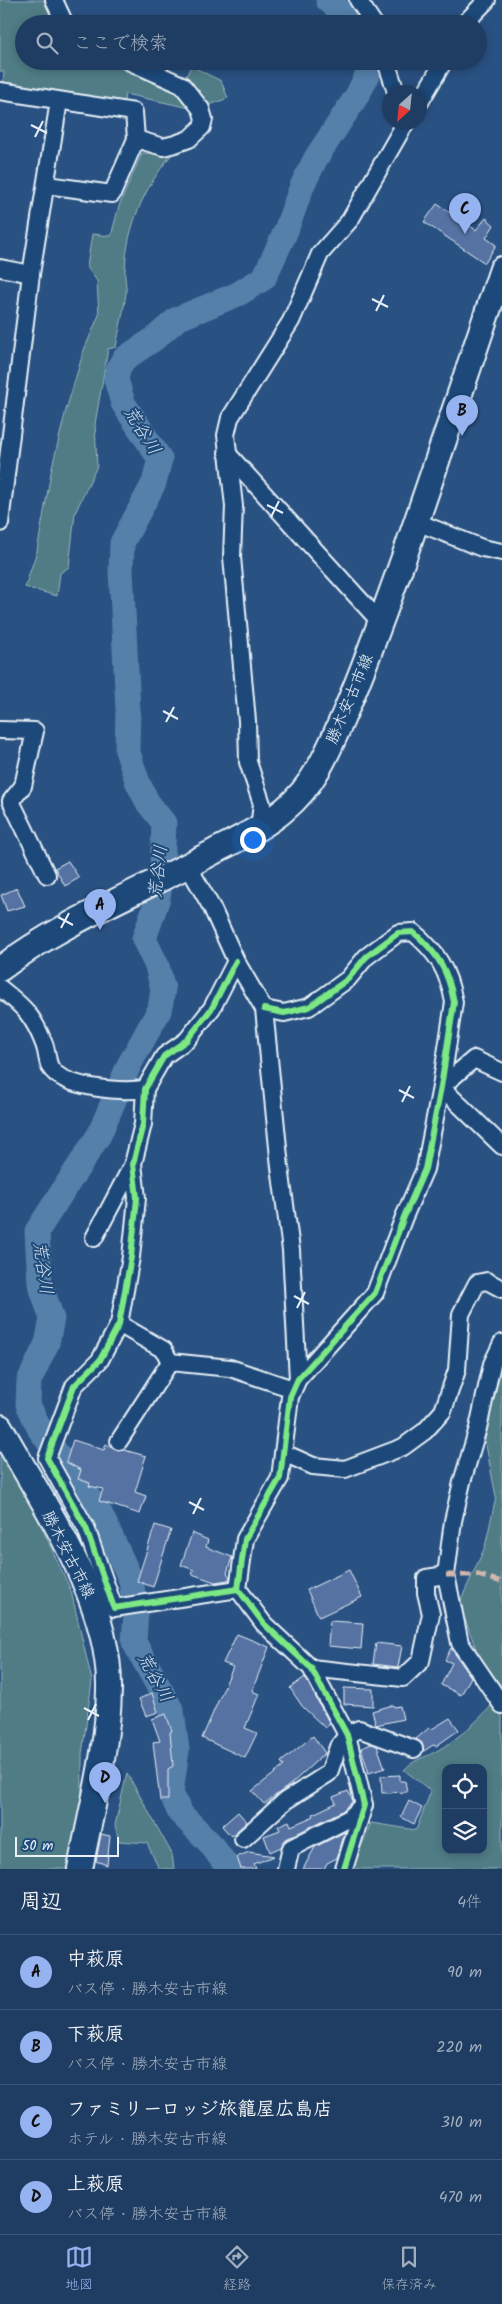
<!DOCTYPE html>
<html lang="ja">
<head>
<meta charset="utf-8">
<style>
	:root { --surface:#1f3d62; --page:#274468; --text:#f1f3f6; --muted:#a1aebe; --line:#3c5677; --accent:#95b2f1 }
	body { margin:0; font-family:Kalam,"Klee One",sans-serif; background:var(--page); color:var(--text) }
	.controls { position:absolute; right:15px; bottom:15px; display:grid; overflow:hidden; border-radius:10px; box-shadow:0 2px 8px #0003 }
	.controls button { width:45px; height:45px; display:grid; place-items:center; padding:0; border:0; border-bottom:1px solid var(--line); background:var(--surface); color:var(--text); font:25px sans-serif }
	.compass { position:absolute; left:382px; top:85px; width:45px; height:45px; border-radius:50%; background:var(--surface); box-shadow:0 2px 8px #0003; rotate:207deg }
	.scale { position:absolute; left:15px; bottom:12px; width:104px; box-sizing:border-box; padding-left:5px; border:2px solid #e8f1f8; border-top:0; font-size:14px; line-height:18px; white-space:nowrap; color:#e8f1f8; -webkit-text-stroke:4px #1f4a7a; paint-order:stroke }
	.you { position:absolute; left:252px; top:839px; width:18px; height:18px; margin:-12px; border:4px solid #fff; border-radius:50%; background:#1a73e8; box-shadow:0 0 0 8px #1a73e833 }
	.badge { display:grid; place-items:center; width:32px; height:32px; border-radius:50%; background:var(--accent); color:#111; font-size:16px; font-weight:700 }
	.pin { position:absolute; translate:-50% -41px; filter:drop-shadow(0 1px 2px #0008) }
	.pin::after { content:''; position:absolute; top:26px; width:18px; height:15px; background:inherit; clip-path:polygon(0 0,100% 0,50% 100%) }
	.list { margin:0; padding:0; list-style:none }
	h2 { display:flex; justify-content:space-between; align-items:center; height:65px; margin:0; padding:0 20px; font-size:21px }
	h2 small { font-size:16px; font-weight:400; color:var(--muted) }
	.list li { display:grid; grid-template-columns:32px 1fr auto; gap:15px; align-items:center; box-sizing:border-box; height:75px; padding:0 20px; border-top:1px solid var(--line) }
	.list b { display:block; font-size:19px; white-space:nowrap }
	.list p { margin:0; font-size:16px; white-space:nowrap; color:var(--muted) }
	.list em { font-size:16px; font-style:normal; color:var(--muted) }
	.icon { flex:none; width:28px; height:28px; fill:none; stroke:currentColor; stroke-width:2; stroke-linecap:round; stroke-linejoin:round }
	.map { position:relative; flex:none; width:502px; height:1869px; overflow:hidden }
	.search { position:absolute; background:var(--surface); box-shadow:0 2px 8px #0003; left:15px; right:15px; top:15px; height:55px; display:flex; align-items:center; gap:12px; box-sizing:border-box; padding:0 18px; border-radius:28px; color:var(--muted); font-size:19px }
	.sheet { height:365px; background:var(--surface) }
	nav { display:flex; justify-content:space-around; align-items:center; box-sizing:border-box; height:70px; border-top:1px solid var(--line); background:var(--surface); font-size:14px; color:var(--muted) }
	nav a { display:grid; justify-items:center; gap:2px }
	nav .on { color:var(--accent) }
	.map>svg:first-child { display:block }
	.green { fill:#507c85; stroke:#9cb6be; fill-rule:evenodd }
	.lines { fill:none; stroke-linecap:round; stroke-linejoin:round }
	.river { stroke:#5480aa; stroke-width:25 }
	.building { fill:#5572a2; stroke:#e8f1f8 }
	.minor-casing { stroke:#e8f1f8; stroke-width:20 }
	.secondary-casing { stroke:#e8f1f8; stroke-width:28 }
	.minor { stroke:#1f4a7a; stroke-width:16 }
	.secondary { stroke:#1f4a7a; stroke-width:24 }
	.quiet { stroke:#d1b7ad; stroke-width:5; stroke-dasharray:10 5; stroke-linecap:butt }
	.cycleway-casing { stroke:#1f4a7a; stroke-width:9 }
	.cycleway { stroke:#7ce984; stroke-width:6 }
	.ticks { fill:none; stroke:#e8f1f8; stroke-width:2 }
	.labels { text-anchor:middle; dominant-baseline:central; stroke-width:4; stroke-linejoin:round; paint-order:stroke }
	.street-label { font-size:16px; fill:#e8f1f8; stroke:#1f4a7a }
	.water-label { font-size:18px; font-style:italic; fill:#d2e0ec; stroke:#1f4a7a }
</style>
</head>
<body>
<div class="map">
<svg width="502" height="1869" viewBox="0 0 502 1869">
	<rect width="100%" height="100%" fill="#295182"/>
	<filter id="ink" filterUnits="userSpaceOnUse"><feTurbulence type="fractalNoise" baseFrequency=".02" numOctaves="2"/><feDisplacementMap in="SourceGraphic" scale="10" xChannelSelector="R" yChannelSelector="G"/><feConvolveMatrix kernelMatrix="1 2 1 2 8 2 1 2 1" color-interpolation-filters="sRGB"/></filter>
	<g filter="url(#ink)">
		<g class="green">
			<polygon points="0,0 50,0 61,24 24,24 24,61 110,61 179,89 195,109 125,94 123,107 3,88 4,72 0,71"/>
			<polygon points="191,66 221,81 228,98 207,106 185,79"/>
			<path d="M142 153 172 154C144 188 127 226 125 270 124 278 127 286 126 293 124 311 119 329 116 347L108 349 95 424 97 466 75 513 69 567 60 573 57 596 25 587 37 551 52 467 66 410 84 350 99 315 97 281 87 267 92 234 111 236 119 206Z"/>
			<polygon points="502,1363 502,1688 478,1654 459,1604 485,1547 496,1497 485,1440 497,1371"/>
			<polygon points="0,1452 37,1517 71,1591 92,1681 82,1754 81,1869 0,1869"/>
			<path d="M502 1693V1869H354L356 1859 371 1823 416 1830 431 1791 404 1770C413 1760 423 1758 435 1752 460 1738 484 1716 502 1693ZM446 1768H483V1850H446Z"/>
			<polygon points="127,1773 172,1854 174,1869 159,1869 147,1843 119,1841 115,1825"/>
		</g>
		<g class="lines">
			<g class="river">
				<polyline points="328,0 355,24"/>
				<polyline points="229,1869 210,1843 180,1813 171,1793 177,1750 172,1711 134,1642 136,1612 131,1580 100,1513 40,1430 28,1404 29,1381 47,1343 52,1319 40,1283 37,1231 99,1135 129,1065 160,1009 163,989 157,966 144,939 158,898 162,870 164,823 148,803 138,783 127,750 128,710 121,570 122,543 154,483 160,459 123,403 116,379 119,367 124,359 154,339 177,319 238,294 264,278 285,233 302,186 316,158 358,94 374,61"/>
			</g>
		</g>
		<g class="building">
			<polygon points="437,204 476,230 486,218 494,225 486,238 496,245 485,263 424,222"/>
			<polygon points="68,861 79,878 65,886 55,868"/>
			<polygon points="17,888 25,906 7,911 1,895"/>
			<polygon points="73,1440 104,1450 106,1444 118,1451 124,1450 146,1456 135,1492 146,1496 140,1514 99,1501 103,1489 89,1486 90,1483 78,1479 81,1470 66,1462"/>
			<polygon points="155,1525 171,1530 153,1587 137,1581"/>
			<polygon points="192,1533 208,1540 206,1547 232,1557 227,1573 230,1577 228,1580 215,1582 192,1574 194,1570 181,1565"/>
			<polygon points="349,1570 362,1597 319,1617 307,1590"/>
			<polygon points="330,1621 363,1623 361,1649 328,1646"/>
			<polygon points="237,1634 269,1647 252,1691 259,1694 245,1728 257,1733 245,1758 202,1738 233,1667 223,1663"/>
			<polygon points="376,1643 402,1646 398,1667 373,1664"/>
			<polygon points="451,1648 471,1677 461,1695 441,1685 452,1663 445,1660"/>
			<polygon points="305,1677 330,1724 325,1728 302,1706 290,1688"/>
			<polygon points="344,1688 373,1689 373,1706 344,1704"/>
			<polygon points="152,1693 158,1712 146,1716 139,1699"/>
			<polygon points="393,1705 394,1707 400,1706 403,1719 376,1725 372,1711"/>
			<polygon points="166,1714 172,1731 170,1732 173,1766 168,1769 168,1800 160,1800 153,1742 160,1741 152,1719"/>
			<polygon points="450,1718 459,1730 436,1746 433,1745 424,1751 422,1743 416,1739 430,1727 432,1729"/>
			<polygon points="313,1736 325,1753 291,1784 264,1804 252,1791 284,1766 281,1762"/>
			<polygon points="372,1744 377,1746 385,1768 369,1773 361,1748"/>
			<polygon points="400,1775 400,1781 405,1781 407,1792 382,1793 381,1776"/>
			<polygon points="348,1791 353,1801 342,1811 286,1839 281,1847 270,1852 264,1836 280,1830 278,1826 289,1821 291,1826 314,1816 313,1814 336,1803 333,1797"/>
			<polygon points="409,1801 422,1808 414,1824 401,1817"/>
			<polygon points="238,1812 247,1822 231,1836 222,1826"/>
			<polygon points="345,1832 337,1858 327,1863 324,1869 303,1869 315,1847"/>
			<polygon points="101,1834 110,1836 107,1865 96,1861"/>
			<polygon points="249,1852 274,1856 254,1864 256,1869 241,1869 237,1857"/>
		</g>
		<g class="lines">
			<defs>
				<g id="minor">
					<polyline points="54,0 65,24"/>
					<polyline points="358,0 374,24"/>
					<polyline points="464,24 487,0"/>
					<polyline points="386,61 396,92"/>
					<polyline points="0,91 134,112 136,139 163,147 175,144 189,139 202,127 204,119 201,109 182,85 128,61"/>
					<polyline points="420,102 444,61"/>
					<polyline points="47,185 112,194 136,139"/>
					<polyline points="0,268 31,274"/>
					<polyline points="227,453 381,623"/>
					<polyline points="417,522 482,548 502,552"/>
					<polyline points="0,523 31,274 59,101"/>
					<polyline points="0,730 35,731 23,786 11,801 47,875"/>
					<polyline points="259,828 262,804 248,762 247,721 232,557 234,506 226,435 230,418 291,321 320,254 350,220 406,122"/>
					<polyline points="188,866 212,908 236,961 264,1009 280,1167 291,1250 298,1379"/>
					<polyline points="236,961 212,1008 187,1040 164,1056 145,1089 143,1124 133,1164 137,1198 131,1257 119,1324 100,1360 74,1386 47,1458 86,1528 114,1608 238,1589"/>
					<path d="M0 988C24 1007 33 1015 44 1044 47 1051 47 1061 50 1067 63 1089 123 1092 145 1089"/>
					<path d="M264 1009 284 1013 309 1007 348 979 366 957 398 933 413 932C437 952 448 970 454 1002L441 1087 425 1169 404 1217 375 1293 298 1379 290 1397 280 1478 245 1539 238 1589 264 1624 311 1668 347 1735 364 1805 344 1869"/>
					<polyline points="502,1072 474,1059 441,1087 502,1146"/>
					<polyline points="94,1238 133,1164"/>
					<polyline points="119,1324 164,1350 170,1362 230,1368 293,1389"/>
					<polyline points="502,1343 492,1364 478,1428 462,1482 453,1521 446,1575 460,1643 502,1705"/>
					<polyline points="119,1441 170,1362"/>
					<polyline points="284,1453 313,1466 345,1469 403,1447 425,1431 443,1411 457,1370 461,1314 477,1283 487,1281 502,1289"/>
					<polyline points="311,1668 403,1678 421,1661 431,1614 426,1593 426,1578 446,1575"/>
					<polyline points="243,1839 285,1801 329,1773 338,1747 347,1735 359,1729 414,1749"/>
					<polyline points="286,1869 291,1848 348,1819 364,1805"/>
				</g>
				<g id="secondary">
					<path d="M0 969C66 919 145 890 217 850 240 838 264 827 284 810 316 784 330 747 346 710 367 661 385 610 403 560 437 463 469 366 502 269"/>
					<path d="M0 1427C43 1504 111 1600 109 1690 108 1750 91 1810 80 1869"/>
				</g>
			</defs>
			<use href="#minor" class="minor-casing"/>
			<use href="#secondary" class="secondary-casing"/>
			<use href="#minor" class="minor"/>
			<use href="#secondary" class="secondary"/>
			<polyline class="quiet" points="446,1575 478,1575 502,1582"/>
			<defs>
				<g id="cycleway">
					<polyline points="236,961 212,1008 187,1040 164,1056 145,1089 143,1124 133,1164 137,1198 131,1257 119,1324 100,1360 74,1386 47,1458 86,1528 114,1608 238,1589"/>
					<path d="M264 1009 284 1013 309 1007 348 979 366 957 398 933 413 932C437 952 448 970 454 1002L441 1087 425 1169 404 1217 375 1293 298 1379 290 1397 280 1478 245 1539 238 1589 264 1624 311 1668 347 1735 364 1805 344 1869"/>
				</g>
			</defs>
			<use href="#cycleway" class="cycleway-casing"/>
			<use href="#cycleway" class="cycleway"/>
		</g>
	</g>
	<path class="ticks" d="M31 125 47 133M35 137 43 121M372 299 388 307M376 311 384 295M267 505 283 513M271 517 279 501M163 711 178 719M166 722 174 707M58 917 73 925M61 928 69 913M399 1090 414 1098M402 1102 410 1086M294 1296 309 1304M297 1308 305 1292M189 1502 204 1510M193 1514 201 1498M84 1708 99 1716M88 1720 96 1704"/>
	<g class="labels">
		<g class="street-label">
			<text transform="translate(350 699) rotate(-67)">勝木安古市線</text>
			<text transform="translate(68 1555) rotate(63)">勝木安古市線</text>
		</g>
		<g class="water-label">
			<text transform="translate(141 431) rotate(58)">荒谷川</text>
			<text transform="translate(159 872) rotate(-83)">荒谷川</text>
			<text transform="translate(42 1268) rotate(82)">荒谷川</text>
			<text transform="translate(154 1678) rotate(61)">荒谷川</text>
		</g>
	</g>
</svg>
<div class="controls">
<button><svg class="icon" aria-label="locate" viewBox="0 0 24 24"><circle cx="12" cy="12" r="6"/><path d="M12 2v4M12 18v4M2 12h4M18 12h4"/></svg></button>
<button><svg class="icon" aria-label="layers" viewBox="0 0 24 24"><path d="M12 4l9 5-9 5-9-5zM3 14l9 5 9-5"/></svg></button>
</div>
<svg class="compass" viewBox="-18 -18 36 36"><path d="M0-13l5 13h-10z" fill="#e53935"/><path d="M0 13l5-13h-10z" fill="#a1aebe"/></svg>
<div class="scale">50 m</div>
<div class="you"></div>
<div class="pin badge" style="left:100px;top:930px">A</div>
<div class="pin badge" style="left:462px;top:436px">B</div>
<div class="pin badge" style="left:465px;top:234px">C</div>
<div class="pin badge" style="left:105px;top:1803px">D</div>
<div class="search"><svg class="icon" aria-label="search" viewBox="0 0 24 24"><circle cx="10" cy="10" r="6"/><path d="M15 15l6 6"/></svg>ここで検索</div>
</div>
<section class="sheet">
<h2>周辺<small>4件</small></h2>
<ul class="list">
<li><span class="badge">A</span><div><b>中萩原</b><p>バス停 · 勝木安古市線</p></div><em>90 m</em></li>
<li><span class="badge">B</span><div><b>下萩原</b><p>バス停 · 勝木安古市線</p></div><em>220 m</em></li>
<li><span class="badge">C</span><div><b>ファミリーロッジ旅籠屋広島店</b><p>ホテル · 勝木安古市線</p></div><em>310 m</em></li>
<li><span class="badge">D</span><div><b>上萩原</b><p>バス停 · 勝木安古市線</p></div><em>470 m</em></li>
</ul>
</section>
<nav>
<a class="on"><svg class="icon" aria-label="map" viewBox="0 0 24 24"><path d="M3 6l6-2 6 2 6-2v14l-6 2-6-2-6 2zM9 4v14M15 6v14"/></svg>地図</a>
<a><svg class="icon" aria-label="directions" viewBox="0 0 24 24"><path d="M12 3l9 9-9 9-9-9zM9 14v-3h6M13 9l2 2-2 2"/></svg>経路</a>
<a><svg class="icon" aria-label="saved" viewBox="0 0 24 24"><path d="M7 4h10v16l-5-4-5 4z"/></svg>保存済み</a>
</nav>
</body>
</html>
